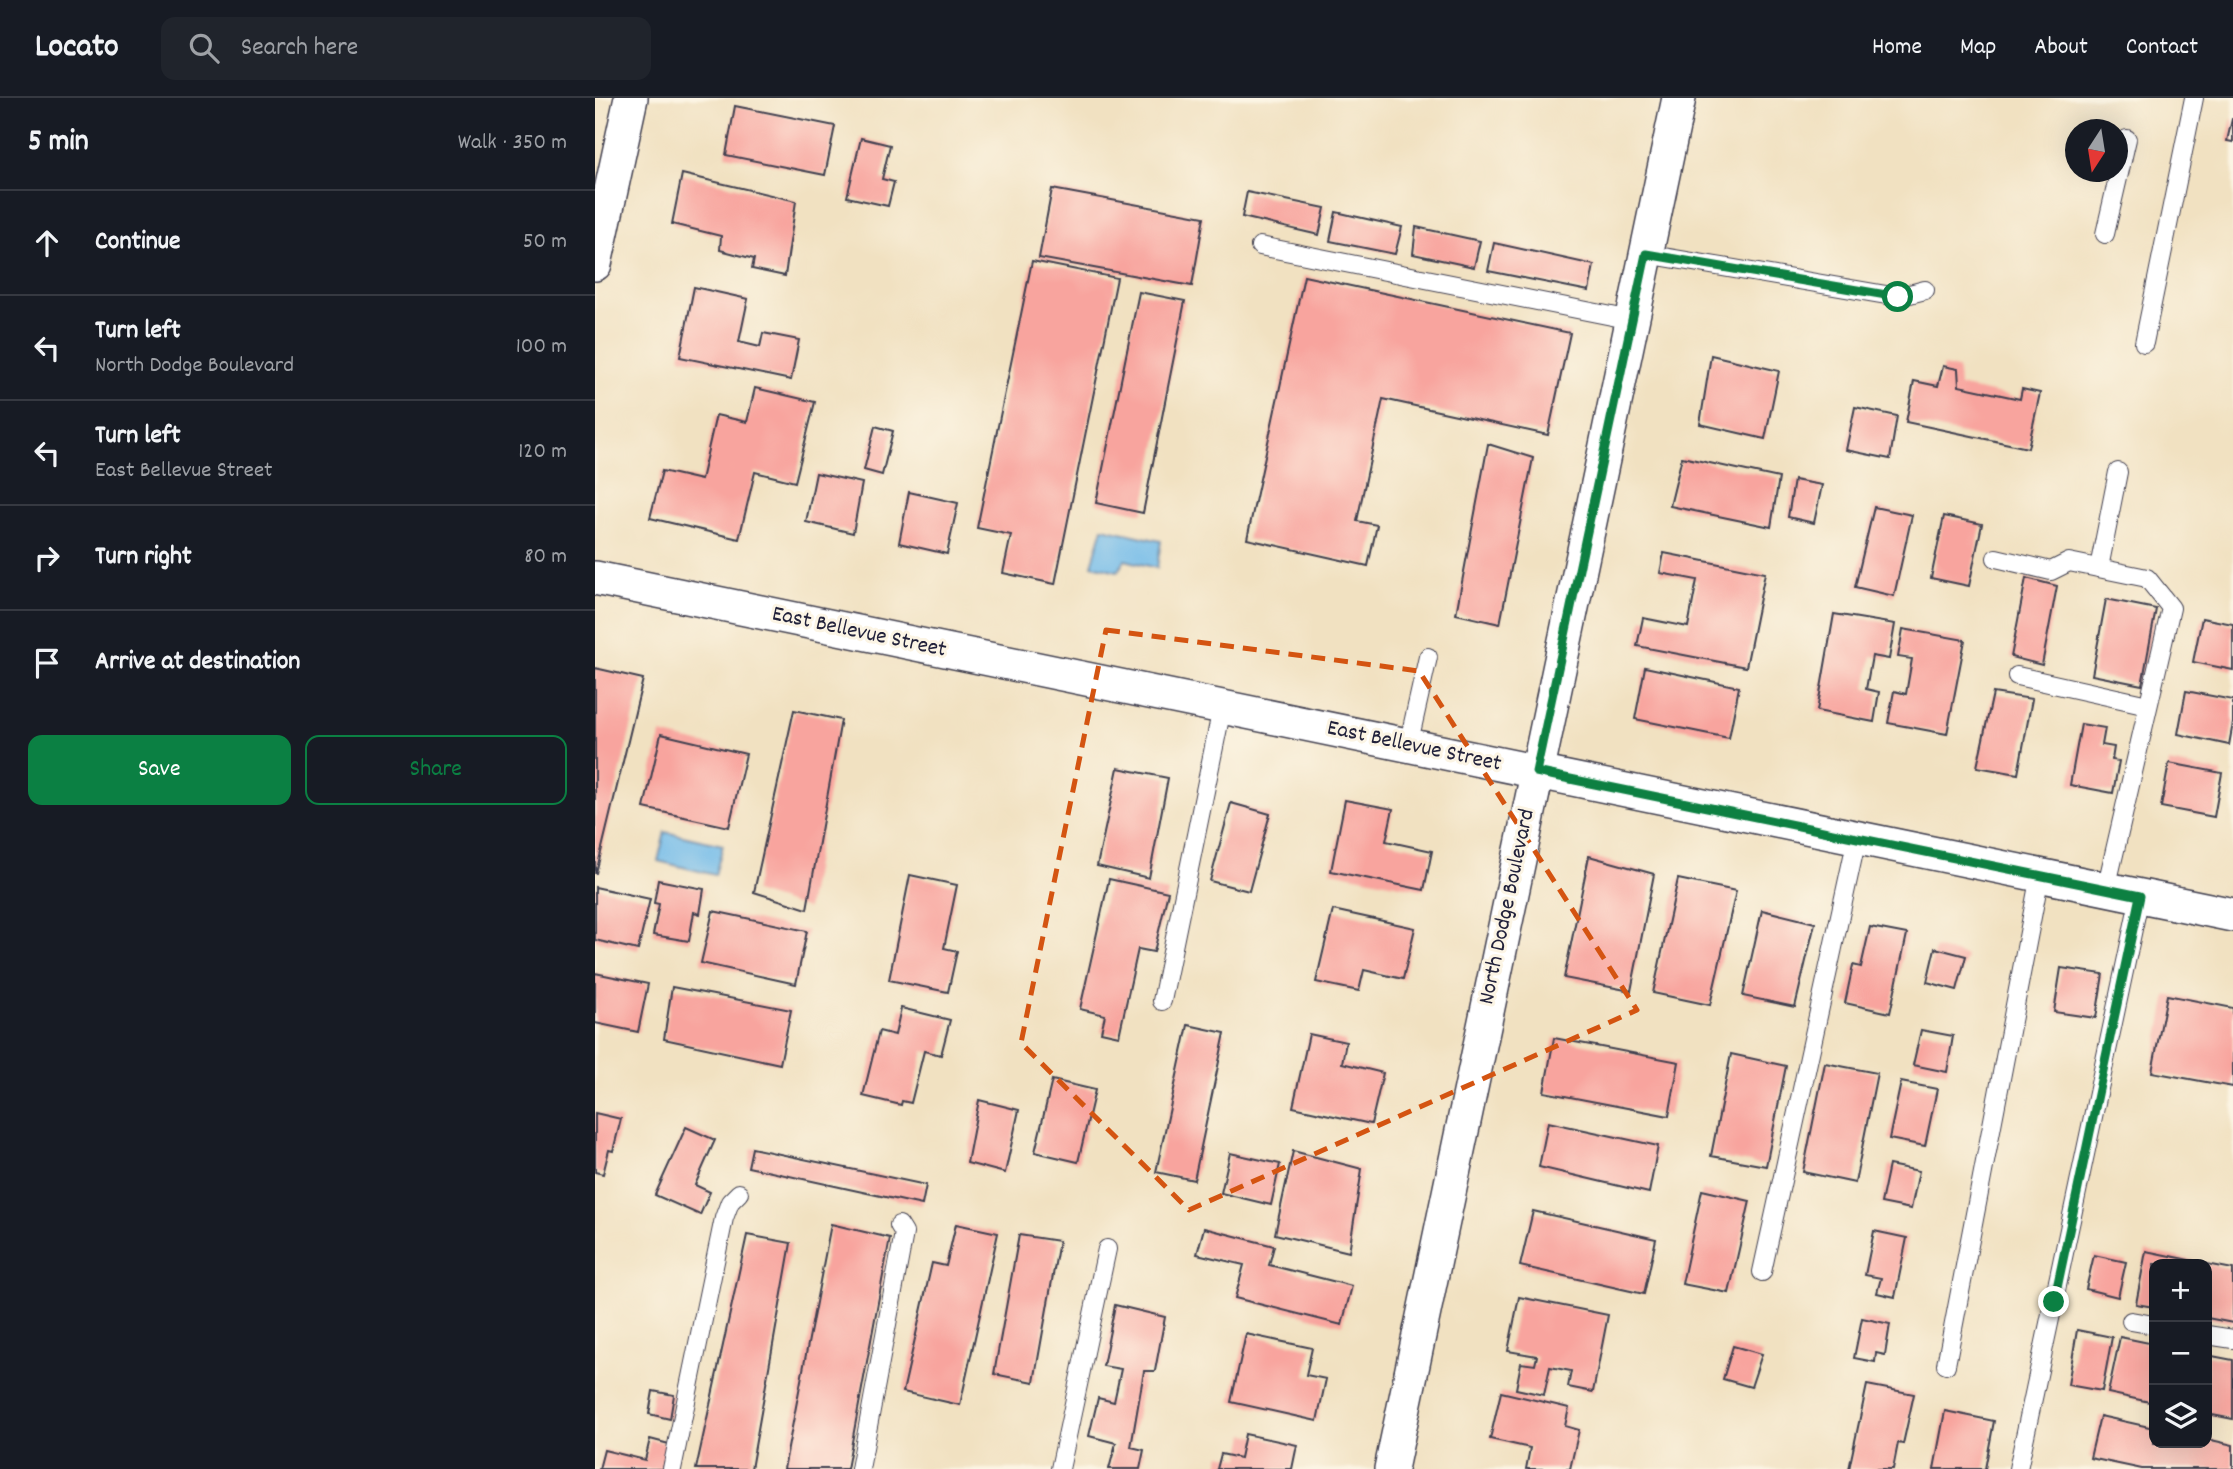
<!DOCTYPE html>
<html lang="en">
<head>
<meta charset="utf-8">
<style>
	:root { --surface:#171b24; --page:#20242c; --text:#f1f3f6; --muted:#9ea1a6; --line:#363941; --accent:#0b8043 }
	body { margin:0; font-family:Dekko,sans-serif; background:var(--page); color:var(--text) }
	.controls { position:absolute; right:21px; bottom:21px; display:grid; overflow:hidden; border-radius:14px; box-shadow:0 7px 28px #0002 }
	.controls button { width:63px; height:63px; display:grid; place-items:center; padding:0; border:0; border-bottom:2px solid var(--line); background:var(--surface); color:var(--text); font:35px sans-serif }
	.compass { position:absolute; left:1470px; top:21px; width:63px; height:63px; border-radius:50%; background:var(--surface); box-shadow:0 7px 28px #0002; rotate:192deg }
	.stop { position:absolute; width:21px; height:21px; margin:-16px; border:5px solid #0b8043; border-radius:50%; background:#fff }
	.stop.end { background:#0b8043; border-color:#fff; box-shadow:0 2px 7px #0008 }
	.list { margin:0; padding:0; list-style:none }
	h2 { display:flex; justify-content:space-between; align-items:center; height:91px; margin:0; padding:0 28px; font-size:30px }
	h2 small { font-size:23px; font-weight:400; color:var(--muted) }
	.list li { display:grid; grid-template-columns:46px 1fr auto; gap:21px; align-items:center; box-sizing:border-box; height:105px; padding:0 28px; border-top:2px solid var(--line) }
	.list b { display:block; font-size:26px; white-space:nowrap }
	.list p { margin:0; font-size:23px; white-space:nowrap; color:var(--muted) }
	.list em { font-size:23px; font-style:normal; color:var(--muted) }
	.actions { display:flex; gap:14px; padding:21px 28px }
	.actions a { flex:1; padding:16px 0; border:2px solid var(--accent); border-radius:14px; text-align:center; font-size:24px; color:var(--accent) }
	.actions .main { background:var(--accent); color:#fff }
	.icon { flex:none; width:38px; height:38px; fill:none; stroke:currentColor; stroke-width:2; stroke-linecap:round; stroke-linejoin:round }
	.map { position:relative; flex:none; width:1638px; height:1371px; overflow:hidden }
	header { display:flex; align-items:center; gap:42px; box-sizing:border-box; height:98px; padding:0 35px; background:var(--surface); border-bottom:2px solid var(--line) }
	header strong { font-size:33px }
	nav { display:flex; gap:38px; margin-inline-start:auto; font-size:24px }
	.search { width:490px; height:63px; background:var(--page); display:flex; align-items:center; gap:18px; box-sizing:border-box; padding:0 24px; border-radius:14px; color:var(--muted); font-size:26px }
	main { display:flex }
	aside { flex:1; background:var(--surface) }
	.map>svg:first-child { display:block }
	.water { fill:#70bae9; stroke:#496e92; stroke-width:2 }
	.building { fill:#f8a49e }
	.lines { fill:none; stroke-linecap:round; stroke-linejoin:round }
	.lane-casing { stroke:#413f4f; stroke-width:20 }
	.street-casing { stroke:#413f4f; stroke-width:36 }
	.lane { stroke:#fff; stroke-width:18 }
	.street { stroke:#fff; stroke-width:33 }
	.route { stroke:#0b8043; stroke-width:9 }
	.marked { fill:none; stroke:#d45411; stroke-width:5; stroke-dasharray:14 9; stroke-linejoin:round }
	.labels { text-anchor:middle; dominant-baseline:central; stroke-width:6; stroke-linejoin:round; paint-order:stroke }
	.street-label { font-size:23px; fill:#22223b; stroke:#fcf5e5 }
</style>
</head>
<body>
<header>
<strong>Locato</strong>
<div class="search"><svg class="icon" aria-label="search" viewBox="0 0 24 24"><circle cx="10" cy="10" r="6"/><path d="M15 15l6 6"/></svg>Search here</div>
<nav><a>Home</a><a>Map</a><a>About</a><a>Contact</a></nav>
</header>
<main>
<aside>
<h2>5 min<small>Walk · 350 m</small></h2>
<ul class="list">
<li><svg class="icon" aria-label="ahead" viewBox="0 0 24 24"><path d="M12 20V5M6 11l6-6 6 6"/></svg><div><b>Continue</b></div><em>50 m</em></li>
<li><svg class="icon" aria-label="left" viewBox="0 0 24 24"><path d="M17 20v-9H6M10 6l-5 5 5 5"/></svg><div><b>Turn left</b><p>North Dodge Boulevard</p></div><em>100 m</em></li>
<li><svg class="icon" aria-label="left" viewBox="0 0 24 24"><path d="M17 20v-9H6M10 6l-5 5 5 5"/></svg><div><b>Turn left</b><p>East Bellevue Street</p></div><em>120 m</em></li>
<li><svg class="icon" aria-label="right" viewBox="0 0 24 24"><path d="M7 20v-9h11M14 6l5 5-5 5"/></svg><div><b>Turn right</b></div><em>80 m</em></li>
<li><svg class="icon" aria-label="arrive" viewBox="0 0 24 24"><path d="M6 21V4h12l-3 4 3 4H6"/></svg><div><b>Arrive at destination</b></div></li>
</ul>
<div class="actions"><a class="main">Save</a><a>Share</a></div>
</aside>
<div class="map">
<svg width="1638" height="1371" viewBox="0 0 1638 1371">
	<rect width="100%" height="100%" fill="#fcf5e5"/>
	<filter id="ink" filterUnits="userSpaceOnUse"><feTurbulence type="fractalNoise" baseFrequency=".0143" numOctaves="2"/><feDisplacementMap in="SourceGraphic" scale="14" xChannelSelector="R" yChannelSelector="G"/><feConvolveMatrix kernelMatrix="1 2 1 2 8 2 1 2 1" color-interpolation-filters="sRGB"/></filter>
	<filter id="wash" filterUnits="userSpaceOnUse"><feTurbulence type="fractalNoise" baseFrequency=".00686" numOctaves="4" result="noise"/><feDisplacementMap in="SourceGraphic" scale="28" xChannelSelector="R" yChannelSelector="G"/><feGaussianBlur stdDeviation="1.57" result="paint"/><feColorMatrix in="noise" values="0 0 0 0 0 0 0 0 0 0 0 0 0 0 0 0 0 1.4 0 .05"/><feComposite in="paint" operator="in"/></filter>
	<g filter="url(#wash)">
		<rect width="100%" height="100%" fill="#f1e1c1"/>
		<g class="water">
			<polygon points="508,430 566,443 562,470 530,462 523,473 497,467"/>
			<polygon points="70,734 128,747 120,777 63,763"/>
		</g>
		<g id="blocks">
			<g class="building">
				<polygon points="140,8 240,28 230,77 131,57"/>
				<polygon points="1637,21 1638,21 1638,44 1632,43"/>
				<polygon points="266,40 295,47 287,81 299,84 293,108 252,99"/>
				<polygon points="87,76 201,103 190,178 157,171 159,161 125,152 126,138 77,126"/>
				<polygon points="457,91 609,119 597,188 444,160"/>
				<polygon points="652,94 730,110 724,137 647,119"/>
				<polygon points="741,114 807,129 800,156 735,143"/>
				<polygon points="821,129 885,143 879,169 818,156"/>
				<polygon points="899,145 999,167 994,193 893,173"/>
				<polygon points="437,163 522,180 460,486 408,475 416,437 382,430"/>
				<polygon points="709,178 975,235 953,337 788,301 762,423 782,427 773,468 652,441"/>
				<polygon points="99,189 153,201 144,244 165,249 168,235 204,242 196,282 85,259"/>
				<polygon points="544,194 590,203 548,415 501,405"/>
				<polygon points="1116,257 1184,273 1170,341 1105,326"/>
				<polygon points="1348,268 1363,271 1364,288 1425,301 1427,291 1445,295 1433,350 1311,324 1319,283 1343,288"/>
				<polygon points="160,290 220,304 200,384 160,374 144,441 55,420 67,373 106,382 121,317 152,324"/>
				<polygon points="1260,309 1302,318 1295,361 1251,352"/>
				<polygon points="280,328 298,333 287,377 269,372"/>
				<polygon points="893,346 938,360 905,526 861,516"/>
				<polygon points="1087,359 1184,380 1176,429 1075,408"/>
				<polygon points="221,375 267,385 258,435 211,424"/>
				<polygon points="1199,382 1227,387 1219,425 1193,419"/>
				<polygon points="314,394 363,405 352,456 304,445"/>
				<polygon points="1279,409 1317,417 1299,498 1260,489"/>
				<polygon points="1349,418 1387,426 1374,488 1336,480"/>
				<polygon points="1069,455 1170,475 1151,569 1042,548 1048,520 1093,529 1102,482 1065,475"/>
				<polygon points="1431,480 1462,488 1447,567 1416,559"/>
				<polygon points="1511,501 1561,511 1547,587 1497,577"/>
				<polygon points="1239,516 1300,526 1294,561 1277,558 1271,591 1284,594 1279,624 1222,613"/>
				<polygon points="1607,520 1638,526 1638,572 1598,564"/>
				<polygon points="1308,531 1370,542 1352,636 1293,625 1299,593 1311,596 1317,561 1303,559"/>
				<polygon points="1050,569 1144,589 1134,640 1040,621"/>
				<polygon points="0,570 48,581 1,775 0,775"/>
				<polygon points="1591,593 1638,602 1638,625 1634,647 1583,636"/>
				<polygon points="1398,595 1437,601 1423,676 1382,669"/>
				<polygon points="199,612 246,622 212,811 159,794"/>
				<polygon points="1486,626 1510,630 1507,647 1519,649 1517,662 1524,663 1518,695 1475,687"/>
				<polygon points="66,636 151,656 134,729 49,710"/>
				<polygon points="1574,665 1627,675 1619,719 1566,709"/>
				<polygon points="523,670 573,680 554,780 502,768"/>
				<polygon points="750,702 798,711 791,743 837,753 829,792 736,773"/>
				<polygon points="636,705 675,716 654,793 615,783"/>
				<polygon points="994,758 1059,776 1036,893 969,880"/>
				<polygon points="315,777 362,787 349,850 362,853 353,894 294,882"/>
				<polygon points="514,781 573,794 559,854 543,851 524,938 506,934 510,917 485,911"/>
				<polygon points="1083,781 1141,793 1115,907 1058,895"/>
				<polygon points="63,782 109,791 105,816 99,814 94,843 58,837 64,806 59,805"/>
				<polygon points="0,789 55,801 43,852 0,842"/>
				<polygon points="738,812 820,830 808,881 769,872 764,893 721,884"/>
				<polygon points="1167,812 1220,825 1200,909 1148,898"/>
				<polygon points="118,813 212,833 201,886 106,865"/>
				<polygon points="1275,829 1312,836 1295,915 1250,905 1258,867 1266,869"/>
				<polygon points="1340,850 1371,858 1362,892 1332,884"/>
				<polygon points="1466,870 1508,876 1501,920 1459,914"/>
				<polygon points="0,875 53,886 43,934 0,925"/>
				<polygon points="77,889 196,912 185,966 69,941"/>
				<polygon points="1572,897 1638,910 1638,989 1557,974"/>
				<polygon points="306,910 355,922 346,957 329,953 316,1005 307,1003 306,1007 268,998 284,933 300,937"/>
				<polygon points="593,927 630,935 599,1082 561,1074"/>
				<polygon points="1326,932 1358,938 1352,974 1318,967"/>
				<polygon points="714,936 751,944 747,965 788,975 776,1026 698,1009"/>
				<polygon points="959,940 1084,964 1074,1018 949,994"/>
				<polygon points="1136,956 1191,968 1171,1068 1116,1058"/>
				<polygon points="1230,965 1282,975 1260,1085 1208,1074"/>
				<polygon points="457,982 500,992 483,1064 440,1054"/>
				<polygon points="1306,984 1342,991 1330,1048 1294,1041"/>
				<polygon points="384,1002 424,1012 410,1075 372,1065"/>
				<polygon points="0,1015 26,1021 18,1053 14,1052 8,1076 0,1074"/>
				<polygon points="953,1024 1063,1048 1054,1095 944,1069"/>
				<polygon points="91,1029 120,1042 100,1087 115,1094 105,1117 60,1097"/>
				<polygon points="157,1050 331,1087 327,1107 153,1069"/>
				<polygon points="698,1053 767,1071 754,1154 680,1136"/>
				<polygon points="635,1055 685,1066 676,1107 626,1095"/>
				<polygon points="1294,1067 1324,1073 1316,1111 1286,1105"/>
				<polygon points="1107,1092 1155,1103 1134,1195 1087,1186"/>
				<polygon points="938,1113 1061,1141 1049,1196 925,1168"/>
				<polygon points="236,1126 295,1140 252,1371 189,1371"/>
				<polygon points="361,1126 403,1135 365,1307 308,1294 337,1165 351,1168"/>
				<polygon points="609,1130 679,1148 674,1167 757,1188 747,1227 640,1200 649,1167 602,1156"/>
				<polygon points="1279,1133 1312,1140 1300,1199 1282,1195 1286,1180 1270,1177"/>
				<polygon points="152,1137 196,1145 156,1371 101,1371"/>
				<polygon points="424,1137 464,1143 439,1284 399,1276"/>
				<polygon points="1551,1153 1609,1165 1609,1166 1559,1166 1559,1209 1541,1206"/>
				<polygon points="1499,1157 1531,1164 1523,1199 1491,1191"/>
				<polygon points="1612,1166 1638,1171 1638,1225 1612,1220"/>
				<polygon points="924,1199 1013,1217 998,1294 973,1289 976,1273 955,1269 949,1297 921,1291 926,1265 940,1267 942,1258 913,1253"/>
				<polygon points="520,1207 570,1219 560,1273 549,1273 536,1349 549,1352 545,1371 514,1371 521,1345 494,1338 503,1300 519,1304 526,1271 508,1268"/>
				<polygon points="1267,1220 1295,1226 1290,1257 1281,1255 1280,1264 1259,1260"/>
				<polygon points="1482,1232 1517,1239 1507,1293 1473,1287"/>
				<polygon points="651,1236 717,1250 711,1277 731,1281 722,1323 636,1304"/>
				<polygon points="1525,1239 1559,1246 1559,1305 1513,1295"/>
				<polygon points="1138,1248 1167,1256 1156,1289 1128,1281"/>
				<polygon points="1612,1257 1638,1262 1638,1321 1612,1316"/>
				<polygon points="1272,1287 1319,1296 1308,1346 1303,1345 1298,1371 1254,1371"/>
				<polygon points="58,1293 79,1297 75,1321 54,1316"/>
				<polygon points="906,1294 974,1310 970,1328 984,1332 975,1371 931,1371 935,1350 895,1341"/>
				<polygon points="1350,1313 1399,1323 1390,1371 1339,1371"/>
				<polygon points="1505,1318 1559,1330 1559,1345 1612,1345 1612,1341 1638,1347 1638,1371 1547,1371 1495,1360"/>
				<polygon points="650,1336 702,1347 697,1371 622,1371 626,1356 645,1360"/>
				<polygon points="55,1341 74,1346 68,1371 4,1371 9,1352 50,1362"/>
			</g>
		</g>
	</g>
	<g filter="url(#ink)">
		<use href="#blocks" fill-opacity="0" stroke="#413f4f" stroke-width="2"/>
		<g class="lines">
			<defs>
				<g id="lane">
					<polyline points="1510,136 1532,41"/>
					<polyline points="665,148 1037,222"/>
					<polyline points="1051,156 1303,199 1330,192"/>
					<polyline points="1549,245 1599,0"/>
					<polyline points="1401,460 1456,473 1474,464 1552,480 1576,510 1511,791"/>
					<polyline points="1504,470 1523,374"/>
					<polyline points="1422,578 1553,607"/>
					<polyline points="813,648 833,559"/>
					<polyline points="567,903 627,610"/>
					<polyline points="1167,1174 1262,740"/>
					<polyline points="1536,1223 1559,1227"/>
					<polyline points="1612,1237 1638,1241"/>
					<polyline points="1351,1267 1445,777"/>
					<polyline points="77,1371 129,1120 135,1104 144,1095"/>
					<polyline points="265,1371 309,1135 304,1127"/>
					<polyline points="465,1371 512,1151"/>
					<polyline points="1423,1371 1545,798"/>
				</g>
				<g id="street">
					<polyline points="0,166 36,0"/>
					<polyline points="0,480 1638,817"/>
					<polyline points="796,1371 1084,0"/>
				</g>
			</defs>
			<use href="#lane" class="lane-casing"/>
			<use href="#street" class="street-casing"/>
			<use href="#lane" class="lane"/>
			<use href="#street" class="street"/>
		</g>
	</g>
	<g class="lines" filter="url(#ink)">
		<polyline class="route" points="1303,199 1051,156 941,674 1545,798 1459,1204"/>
	</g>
	<path class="marked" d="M511 532 824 573 1042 912 594 1112 426 945Z"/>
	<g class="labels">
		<g class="street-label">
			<text transform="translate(264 535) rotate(12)">East Bellevue Street</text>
			<text transform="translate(819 649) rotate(12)">East Bellevue Street</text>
			<text transform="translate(913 809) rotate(-78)">North Dodge Boulevard</text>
		</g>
	</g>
</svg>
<div class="controls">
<button>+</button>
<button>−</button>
<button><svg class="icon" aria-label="layers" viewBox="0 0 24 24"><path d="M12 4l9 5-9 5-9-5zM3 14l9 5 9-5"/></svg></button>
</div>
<svg class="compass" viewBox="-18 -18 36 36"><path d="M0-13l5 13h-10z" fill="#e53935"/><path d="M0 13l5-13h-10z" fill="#9ea1a6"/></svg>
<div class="stop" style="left:1303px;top:199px"></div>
<div class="stop end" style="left:1459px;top:1204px"></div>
</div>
</main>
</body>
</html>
